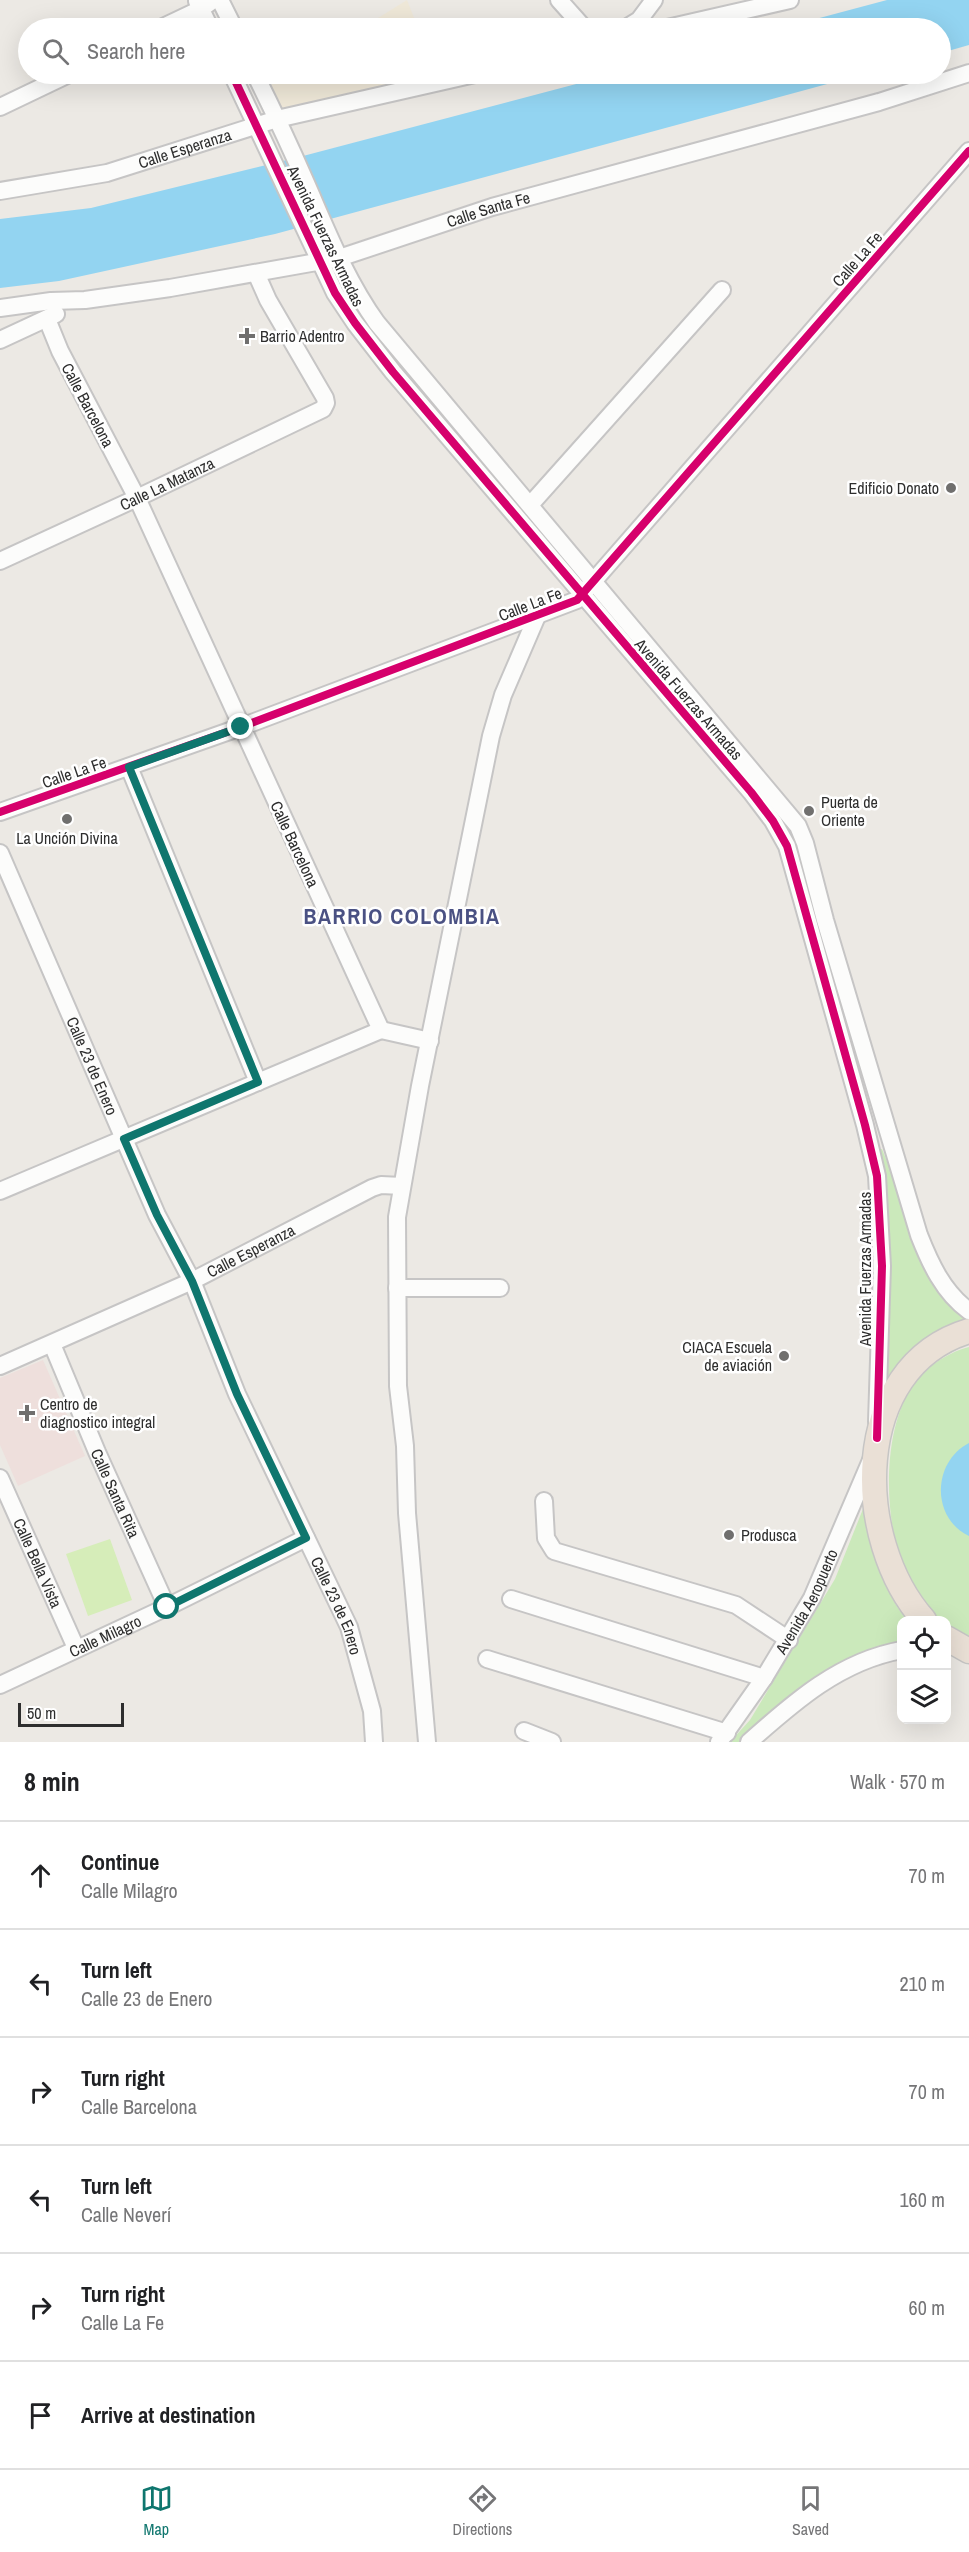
<!DOCTYPE html>
<html lang="en">
<head>
<meta charset="utf-8">
<style>
	:root { --surface:#fff; --page:#f6f6f6; --text:#202124; --muted:#757577; --line:#e0e0e0; --accent:#0f766e }
	body { margin:0; font-family:"Archivo Narrow",sans-serif; background:var(--page); color:var(--text) }
	.controls { position:absolute; right:18px; bottom:18px; display:grid; overflow:hidden; border-radius:12px; box-shadow:0 6px 24px #0002 }
	.controls button { width:54px; height:54px; display:grid; place-items:center; padding:0; border:0; border-bottom:2px solid var(--line); background:var(--surface); color:var(--text); font:30px sans-serif }
	.scale { position:absolute; left:18px; bottom:15px; width:106px; box-sizing:border-box; padding-left:6px; border:3px solid #2e2e2e; border-top:0; font-size:16px; line-height:21px; white-space:nowrap; color:#2e2e2e; -webkit-text-stroke:4px #fff; paint-order:stroke }
	.stop { position:absolute; width:18px; height:18px; margin:-14px; border:4px solid #0f766e; border-radius:50%; background:#fff }
	.stop.end { background:#0f766e; border-color:#fff; box-shadow:0 2px 6px #0008 }
	.list { margin:0; padding:0; list-style:none }
	h2 { display:flex; justify-content:space-between; align-items:center; height:78px; margin:0; padding:0 24px; font-size:26px }
	h2 small { font-size:20px; font-weight:400; color:var(--muted) }
	.list li { display:grid; grid-template-columns:39px 1fr auto; gap:18px; align-items:center; box-sizing:border-box; height:108px; padding:0 24px; border-top:2px solid var(--line) }
	.list b { display:block; font-size:22px; white-space:nowrap }
	.list p { margin:0; font-size:20px; white-space:nowrap; color:var(--muted) }
	.list em { font-size:20px; font-style:normal; color:var(--muted) }
	.icon { flex:none; width:33px; height:33px; fill:none; stroke:currentColor; stroke-width:2; stroke-linecap:round; stroke-linejoin:round }
	.map { position:relative; flex:none; width:969px; height:1742px; overflow:hidden }
	.search { position:absolute; background:var(--surface); box-shadow:0 6px 24px #0002; left:18px; right:18px; top:18px; height:66px; display:flex; align-items:center; gap:15px; box-sizing:border-box; padding:0 21px; border-radius:33px; color:var(--muted); font-size:22px }
	.sheet { height:726px; background:var(--surface) }
	nav { display:flex; justify-content:space-around; align-items:center; box-sizing:border-box; height:84px; border-top:2px solid var(--line); background:var(--surface); font-size:16px; color:var(--muted) }
	nav a { display:grid; justify-items:center; gap:3px }
	nav .on { color:var(--accent) }
	.map>svg:first-child { display:block }
	.education { fill:#efe8d8 }
	.medical { fill:#eedfdc }
	.green { fill:#cbe9bb }
	.pitch { fill:#d6edb9 }
	.water { fill:#93d4f1 }
	.lines { fill:none; stroke-linecap:round; stroke-linejoin:round }
	.minor-casing { stroke:#c6c5c5; stroke-width:20 }
	.highway-casing { stroke:#c6c5c4; stroke-width:27 }
	.minor { stroke:#fcfcfb; stroke-width:16 }
	.highway { stroke:#eae0d6; stroke-width:24 }
	.cycleway-casing { stroke:#fff; stroke-width:11 }
	.cycleway { stroke:#d6006c; stroke-width:8 }
	.route { stroke:#0f766e; stroke-width:8 }
	.poi-dot { fill:#706f6e; stroke:#fff; stroke-width:2 }
	.labels { text-anchor:middle; dominant-baseline:central; stroke-width:5; stroke-linejoin:round; paint-order:stroke }
	.street-label { font-size:16px; fill:#2e2e2e; stroke:#fff }
	.poi-label { font-size:16px; fill:#2e2e2e; stroke:#fff; text-anchor:start }
	.district-label { font-size:22px; font-weight:bold; letter-spacing:1.5px; fill:#4a5183; stroke:#fff }
</style>
</head>
<body>
<div class="map">
<svg width="969" height="1742" viewBox="0 0 969 1742">
	<rect width="100%" height="100%" fill="#ece9e4"/>
	<g class="education">
		<polygon points="407,0 418,28 362,28"/>
		<polygon points="290,74 430,74 367,92 283,111 271,85"/>
	</g>
	<polygon class="medical" points="43,1360 85,1456 18,1486 0,1445 0,1378"/>
	<g class="green">
		<polygon points="882,1149 896,1184 955,1308 969,1321 928,1337 898,1365 884,1390 889,1319 887,1264 877,1150"/>
		<path d="M969 1347V1637L958 1634 947 1627 946 1620C933 1620 930 1614 922 1604 884 1554 878 1447 908 1393 920 1371 945 1353 969 1347Z"/>
		<path d="M865 1504C874 1540 881 1594 908 1620H902L901 1647 861 1656 742 1742H730L750 1720 835 1579Z"/>
	</g>
	<polygon class="pitch" points="110,1539 132,1600 88,1616 66,1554"/>
	<g class="water">
		<polygon points="887,0 969,0 969,45 941,53 940,28 782,28"/>
		<polygon points="614,74 864,74 275,234 59,281 0,288 0,219 91,208 303,156"/>
		<path d="M969 1443V1536C931 1518 932 1462 969 1443Z"/>
	</g>
	<g class="lines">
		<defs>
			<g id="minor">
				<polyline points="220,0 234,28"/>
				<polyline points="559,0 584,28"/>
				<polyline points="197,1 210,28"/>
				<polyline points="161,28 201,9 213,0"/>
				<polyline points="626,28 639,20 654,0"/>
				<polyline points="667,28 790,0"/>
				<polyline points="232,74 335,293 355,323 393,372 751,792 773,821 787,846 865,1125 877,1176 882,1266 877,1422"/>
				<path d="M255 74C273 110 290 146 306 183 327 231 346 280 377 323L798 826 805 843 825 920 919 1235C930 1263 943 1292 969 1311"/>
				<polyline points="0,107 69,74"/>
				<path id="s1" d="M0 191 107 173 277 119 475 74"/>
				<path id="s2" d="M0 308 51 301 85 300 170 288 339 258 492 207 879 102 969 73"/>
				<polyline points="0,340 56,314"/>
				<polyline points="530,505 722,290"/>
				<path id="s3" d="M0 561 137 498 323 409 326 403 325 398 268 300 256 273"/>
				<polyline points="129,767 258,1082"/>
				<polyline points="0,812 241,727 577,600 969,151"/>
				<path id="s4" d="M0 853 157 1215 192 1281 237 1394 349 1627 372 1711 374 1742"/>
				<polyline points="381,1030 430,1041"/>
				<polyline points="0,1191 381,1030 137,498 60,351 47,319"/>
				<polyline points="397,1288 500,1288"/>
				<path id="s5" d="M52 1344 97 1452 167 1607"/>
				<path id="s6" d="M0 1366 192 1281 372 1188 381 1185 402 1186"/>
				<path id="s7" d="M0 1478 76 1648"/>
				<polyline points="544,1501 546,1538 554,1551 736,1605 789,1640"/>
				<polyline points="511,1599 764,1678"/>
				<polyline points="487,1659 727,1733"/>
				<path id="s8" d="M0 1685 167 1607 306 1538"/>
				<polyline points="524,1731 552,1742"/>
				<polyline points="427,1742 407,1513 405,1446 398,1386 397,1217 420,1086 491,736 503,695 537,616"/>
				<path id="s9" d="M719 1742 764 1678 812 1598 872 1458"/>
				<path d="M749 1742C794 1702 840 1661 902 1650"/>
			</g>
			<g id="highway">
				<path d="M924 1620C853 1541 849 1367 969 1331"/>
				<polyline points="946,1638 969,1651"/>
			</g>
		</defs>
		<use href="#minor" class="minor-casing"/>
		<use href="#highway" class="highway-casing"/>
		<use href="#minor" class="minor"/>
		<use href="#highway" class="highway"/>
		<defs>
			<g id="cycleway">
				<polyline points="232,74 335,293 355,323 393,372 751,792 773,821 787,846 865,1125 877,1176 882,1266 877,1438"/>
				<polyline points="0,812 241,727 577,600 969,151"/>
			</g>
		</defs>
		<use href="#cycleway" class="cycleway-casing"/>
		<use href="#cycleway" class="cycleway"/>
	</g>
	<g class="lines">
		<polyline class="route" points="167,1607 306,1538 237,1394 192,1281 157,1215 124,1139 258,1082 129,767 241,727"/>
	</g>
	<g class="poi-dot">
		<path d="M244 327h6v6h6v6h-6v6h-6v-6h-6v-6h6z"/>
		<circle cx="951" cy="488" r="6"/>
		<circle cx="809" cy="811" r="6"/>
		<circle cx="67" cy="819" r="6"/>
		<circle cx="784" cy="1356" r="6"/>
		<path d="M24 1404h6v6h6v6h-6v6h-6v-6h-6v-6h6z"/>
		<circle cx="729" cy="1535" r="6"/>
	</g>
	<g class="labels">
		<g class="street-label">
			<text stroke="none"><textPath href="#s1" startOffset="190">Calle Esperanza</textPath></text>
			<text stroke="none"><textPath href="#s2" startOffset="500">Calle Santa Fe</textPath></text>
			<text transform="translate(326 236) rotate(64)">Avenida Fuerzas Armadas</text>
			<text transform="translate(857 259) rotate(-49)">Calle La Fe</text>
			<text transform="translate(88 405) rotate(62)">Calle Barcelona</text>
			<text stroke="none"><textPath href="#s3" startOffset="184">Calle La Matanza</textPath></text>
			<text transform="translate(530 604) rotate(-21)">Calle La Fe</text>
			<text transform="translate(689 699) rotate(49)">Avenida Fuerzas Armadas</text>
			<text transform="translate(74 772) rotate(-19)">Calle La Fe</text>
			<text transform="translate(295 844) rotate(65)">Calle Barcelona</text>
			<text stroke="none"><textPath href="#s4" startOffset="232">Calle 23 de Enero</textPath></text>
			<text stroke="none"><textPath href="#s6" startOffset="276">Calle Esperanza</textPath></text>
			<text transform="translate(865 1269) rotate(-90)">Avenida Fuerzas Armadas</text>
			<text stroke="none"><textPath href="#s5" startOffset="162">Calle Santa Rita</textPath></text>
			<text stroke="none"><textPath href="#s7" startOffset="93">Calle Bella Vista</textPath></text>
			<text stroke="none"><textPath href="#s9" startOffset="166">Avenida Aeropuerto</textPath></text>
			<text stroke="none"><textPath href="#s4" startOffset="825">Calle 23 de Enero</textPath></text>
			<text stroke="none"><textPath href="#s8" startOffset="116">Calle Milagro</textPath></text>
		</g>
		<g class="poi-label">
			<text x="260" y="336">Barrio Adentro</text>
			<text x="939" y="488" text-anchor="end">Edificio Donato</text>
			<text x="821" y="802">Puerta de<tspan x="821" dy="18">Oriente</tspan></text>
			<text x="67" y="838" text-anchor="middle">La Unción Divina</text>
			<text x="772" y="1347" text-anchor="end">CIACA Escuela<tspan x="772" dy="18">de aviación</tspan></text>
			<text x="40" y="1404">Centro de<tspan x="40" dy="18">diagnostico integral</tspan></text>
			<text x="741" y="1535">Produsca</text>
		</g>
		<g class="district-label">
			<text x="402" y="916">BARRIO COLOMBIA</text>
		</g>
	</g>
</svg>
<div class="controls">
<button><svg class="icon" aria-label="locate" viewBox="0 0 24 24"><circle cx="12" cy="12" r="6"/><path d="M12 2v4M12 18v4M2 12h4M18 12h4"/></svg></button>
<button><svg class="icon" aria-label="layers" viewBox="0 0 24 24"><path d="M12 4l9 5-9 5-9-5zM3 14l9 5 9-5"/></svg></button>
</div>
<div class="scale">50 m</div>
<div class="stop" style="left:167px;top:1607px"></div>
<div class="stop end" style="left:241px;top:727px"></div>
<div class="search"><svg class="icon" aria-label="search" viewBox="0 0 24 24"><circle cx="10" cy="10" r="6"/><path d="M15 15l6 6"/></svg>Search here</div>
</div>
<section class="sheet">
<h2>8 min<small>Walk · 570 m</small></h2>
<ul class="list">
<li><svg class="icon" aria-label="ahead" viewBox="0 0 24 24"><path d="M12 20V5M6 11l6-6 6 6"/></svg><div><b>Continue</b><p>Calle Milagro</p></div><em>70 m</em></li>
<li><svg class="icon" aria-label="left" viewBox="0 0 24 24"><path d="M17 20v-9H6M10 6l-5 5 5 5"/></svg><div><b>Turn left</b><p>Calle 23 de Enero</p></div><em>210 m</em></li>
<li><svg class="icon" aria-label="right" viewBox="0 0 24 24"><path d="M7 20v-9h11M14 6l5 5-5 5"/></svg><div><b>Turn right</b><p>Calle Barcelona</p></div><em>70 m</em></li>
<li><svg class="icon" aria-label="left" viewBox="0 0 24 24"><path d="M17 20v-9H6M10 6l-5 5 5 5"/></svg><div><b>Turn left</b><p>Calle Neverí</p></div><em>160 m</em></li>
<li><svg class="icon" aria-label="right" viewBox="0 0 24 24"><path d="M7 20v-9h11M14 6l5 5-5 5"/></svg><div><b>Turn right</b><p>Calle La Fe</p></div><em>60 m</em></li>
<li><svg class="icon" aria-label="arrive" viewBox="0 0 24 24"><path d="M6 21V4h12l-3 4 3 4H6"/></svg><div><b>Arrive at destination</b></div></li>
</ul>
</section>
<nav>
<a class="on"><svg class="icon" aria-label="map" viewBox="0 0 24 24"><path d="M3 6l6-2 6 2 6-2v14l-6 2-6-2-6 2zM9 4v14M15 6v14"/></svg>Map</a>
<a><svg class="icon" aria-label="directions" viewBox="0 0 24 24"><path d="M12 3l9 9-9 9-9-9zM9 14v-3h6M13 9l2 2-2 2"/></svg>Directions</a>
<a><svg class="icon" aria-label="saved" viewBox="0 0 24 24"><path d="M7 4h10v16l-5-4-5 4z"/></svg>Saved</a>
</nav>
</body>
</html>
